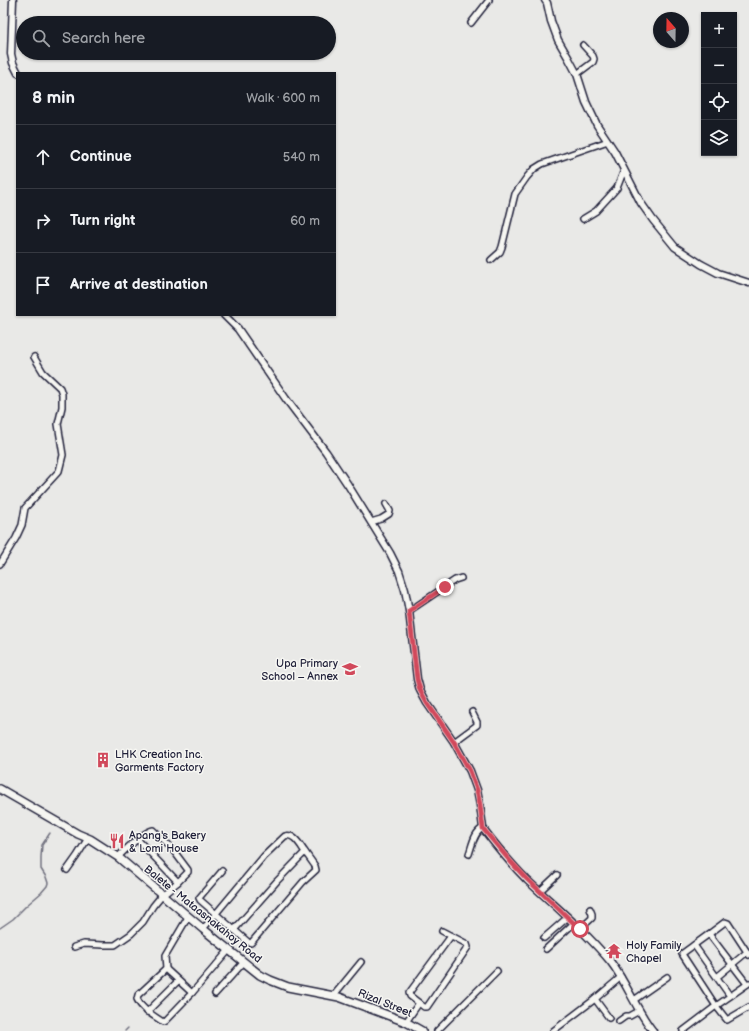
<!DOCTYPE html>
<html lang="en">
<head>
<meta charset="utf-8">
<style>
	:root { --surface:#171b24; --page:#242831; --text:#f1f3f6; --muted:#9ea1a6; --line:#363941 }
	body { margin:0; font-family:"Balsamiq Sans",sans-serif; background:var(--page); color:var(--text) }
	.controls { position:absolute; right:12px; top:12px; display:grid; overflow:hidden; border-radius:0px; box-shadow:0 1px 3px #0004 }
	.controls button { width:36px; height:36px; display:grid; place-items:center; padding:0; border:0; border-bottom:1px solid var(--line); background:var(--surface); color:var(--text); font:20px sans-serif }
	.compass { position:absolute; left:653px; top:12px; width:36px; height:36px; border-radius:50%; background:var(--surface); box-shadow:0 1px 3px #0004; rotate:340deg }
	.stop { position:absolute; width:12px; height:12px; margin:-9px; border:3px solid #d1495b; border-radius:50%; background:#fff }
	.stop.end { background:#d1495b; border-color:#fff; box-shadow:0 1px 4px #0008 }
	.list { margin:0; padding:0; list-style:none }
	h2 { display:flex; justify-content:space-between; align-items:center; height:52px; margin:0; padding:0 16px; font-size:17px }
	h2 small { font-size:13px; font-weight:400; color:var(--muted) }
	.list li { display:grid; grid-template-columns:26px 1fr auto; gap:12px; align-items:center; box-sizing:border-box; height:64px; padding:0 16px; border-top:1px solid var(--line) }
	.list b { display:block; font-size:15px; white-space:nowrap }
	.list em { font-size:13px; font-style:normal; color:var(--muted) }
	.icon { flex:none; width:22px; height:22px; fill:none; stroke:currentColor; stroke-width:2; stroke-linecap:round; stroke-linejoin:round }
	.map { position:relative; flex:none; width:749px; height:1031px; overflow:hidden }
	.search { position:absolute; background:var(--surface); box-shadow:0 1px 3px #0004; left:16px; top:16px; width:320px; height:44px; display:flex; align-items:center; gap:10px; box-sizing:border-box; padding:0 14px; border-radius:22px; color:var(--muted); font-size:15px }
	.panel { position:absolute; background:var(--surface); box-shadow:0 1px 3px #0004; left:16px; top:72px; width:320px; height:244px; border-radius:0px }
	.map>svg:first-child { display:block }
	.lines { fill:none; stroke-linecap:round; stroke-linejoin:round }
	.stream { stroke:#71717f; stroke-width:1.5 }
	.minor-casing { stroke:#22223b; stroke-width:8 }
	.tertiary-casing { stroke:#22223b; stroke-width:9 }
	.secondary-casing { stroke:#22223b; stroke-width:10 }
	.minor { stroke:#f6f6f2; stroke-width:5 }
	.tertiary { stroke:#f6f6f2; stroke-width:6 }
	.secondary { stroke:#f6f6f2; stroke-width:7 }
	.route { stroke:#d1495b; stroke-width:5 }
	.labels { text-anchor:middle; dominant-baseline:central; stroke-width:3; stroke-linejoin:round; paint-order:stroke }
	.poi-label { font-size:11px; fill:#22223b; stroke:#f6f6f2; text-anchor:start }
	.street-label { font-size:11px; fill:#22223b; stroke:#f6f6f2 }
</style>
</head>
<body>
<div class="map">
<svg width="749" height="1031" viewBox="0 0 749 1031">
	<rect width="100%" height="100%" fill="#e9e9e7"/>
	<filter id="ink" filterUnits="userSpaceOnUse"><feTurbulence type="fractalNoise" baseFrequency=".025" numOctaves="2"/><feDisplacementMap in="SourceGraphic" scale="8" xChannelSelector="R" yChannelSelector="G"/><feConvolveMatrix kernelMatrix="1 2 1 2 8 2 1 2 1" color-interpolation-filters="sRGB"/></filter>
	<g filter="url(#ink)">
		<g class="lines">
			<g class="stream">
				<polyline points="0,928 13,919 27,905 41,893 47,886 48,883 46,877 41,869 41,857 42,845 50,833"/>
				<polyline points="125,1031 128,1028"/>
			</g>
			<defs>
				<g id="minor">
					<polyline points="471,23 489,0"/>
					<polyline points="577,74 593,62 594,59 593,56 583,45"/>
					<polyline points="583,219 596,211 617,188 624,170"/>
					<polyline points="491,260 500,252 502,247 515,194 527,177 534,169 542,164 608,141"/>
					<polyline points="371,522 381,519 389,514 390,511 386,504"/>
					<polyline points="0,564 16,538 22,525 25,508 59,471 63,455 58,424 62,407 62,394 60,388 43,372 34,357"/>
					<polyline points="409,611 455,580 461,578"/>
					<polyline points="454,742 477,725 477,722 472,712"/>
					<polyline points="138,840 178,882"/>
					<path d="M469 854C472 846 474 832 483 828"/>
					<polyline points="67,870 77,856 88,838"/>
					<polyline points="222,871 199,898 200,900 248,942 251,943 303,882 316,870 315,866 305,852"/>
					<polyline points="540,891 557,875"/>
					<path d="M188 917 165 956 166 969 138 995 137 999C142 1010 153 1015 163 1022L165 1021 192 993 229 950"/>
					<path d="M203 929 264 856 285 836C294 833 300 845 305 852L277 881 234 930"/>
					<polyline points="580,929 592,918 592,914 590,909"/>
					<polyline points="709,934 747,984"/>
					<polyline points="544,938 568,917"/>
					<polyline points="694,945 730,996"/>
					<path d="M74 947 84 944 103 945H115L131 934 143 922 153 906 162 895 178 882 188 872V870L173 850 153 830C144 831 125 850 118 857"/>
					<polyline points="546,949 574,923"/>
					<polyline points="749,955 728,923 725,922 709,934 683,953 682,954 716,1006 727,1020 749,1007"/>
					<polyline points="166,969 192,993"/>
					<polyline points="717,977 747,952"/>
					<polyline points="215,994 244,962"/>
					<polyline points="334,995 361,962"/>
					<polyline points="595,999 609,1018"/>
					<polyline points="634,1000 667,977"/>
					<polyline points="419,1003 410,996 409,993 451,936"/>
					<polyline points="147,1012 178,981"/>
					<polyline points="619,1021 626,1016 630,1016 639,1011"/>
					<polyline points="406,1022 419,1003 424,1007 427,1007 468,947 467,944 442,931"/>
					<polyline points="437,1031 497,971"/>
					<polyline points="553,1031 595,999 621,977"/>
					<polyline points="683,1031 716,1006 749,983"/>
				</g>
				<g id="tertiary">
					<polyline points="13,0 11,54 13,63 18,73"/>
					<polyline points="545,0 547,3 551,21 558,40 569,59 577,74 586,102 597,125 615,152 641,203 653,220 675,247 701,264 718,273 749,283"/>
					<path d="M224 315 238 329 286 399 326 452 348 485 390 553 399 571 405 590 409 611 417 679 420 690 427 703 454 742 470 771 477 790 480 805 483 828 485 831C498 848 512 865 527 880 555 906 585 931 610 961 627 983 636 1010 653 1031"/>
				</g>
				<polyline id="secondary" points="0,789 78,834 90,839 118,857 203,929 260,975 270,980 288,987 339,997 406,1022 422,1031"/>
			</defs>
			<use href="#minor" class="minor-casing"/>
			<use href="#tertiary" class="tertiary-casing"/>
			<use href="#secondary" class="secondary-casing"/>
			<use href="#minor" class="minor"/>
			<use href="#tertiary" class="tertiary"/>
			<use href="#secondary" class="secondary"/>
		</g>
	</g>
	<g class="lines" filter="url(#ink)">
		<polyline class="route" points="445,587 409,611 417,679 420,690 427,703 454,742 470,771 477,790 480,805 483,828 485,831 511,862 527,879 580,929"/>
	</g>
	<defs>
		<symbol id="school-bare" viewBox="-9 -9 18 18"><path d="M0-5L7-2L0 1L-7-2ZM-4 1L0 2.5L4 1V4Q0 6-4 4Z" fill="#d1495b" stroke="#f6f6f2" stroke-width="2.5" paint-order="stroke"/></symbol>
		<symbol id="building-bare" viewBox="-9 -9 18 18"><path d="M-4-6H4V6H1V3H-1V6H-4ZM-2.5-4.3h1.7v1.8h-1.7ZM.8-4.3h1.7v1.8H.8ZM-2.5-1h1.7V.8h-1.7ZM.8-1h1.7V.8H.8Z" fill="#d1495b" stroke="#f6f6f2" stroke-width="2.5" paint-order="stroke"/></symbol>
		<symbol id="restaurant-bare" viewBox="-9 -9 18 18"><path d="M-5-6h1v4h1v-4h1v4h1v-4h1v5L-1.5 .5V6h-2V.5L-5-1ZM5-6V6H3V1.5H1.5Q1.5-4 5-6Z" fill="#d1495b" stroke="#f6f6f2" stroke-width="2.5" paint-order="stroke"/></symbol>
		<symbol id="temple-bare" viewBox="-9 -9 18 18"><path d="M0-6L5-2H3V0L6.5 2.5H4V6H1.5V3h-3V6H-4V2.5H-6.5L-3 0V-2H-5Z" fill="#d1495b" stroke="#f6f6f2" stroke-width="2.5" paint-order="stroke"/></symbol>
	</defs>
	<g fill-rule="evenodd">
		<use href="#school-bare" x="339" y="658" width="22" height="22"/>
		<use href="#building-bare" x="92" y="749" width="22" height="22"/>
		<use href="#restaurant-bare" x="106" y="830" width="22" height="22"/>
		<use href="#temple-bare" x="603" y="940" width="22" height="22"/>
	</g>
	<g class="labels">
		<g class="poi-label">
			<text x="338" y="663" text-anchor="end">Upa Primary<tspan x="338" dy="13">School – Annex</tspan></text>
			<text x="115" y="754">LHK Creation Inc.<tspan x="115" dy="13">Garments Factory</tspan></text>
			<text x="129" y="835">Apang's Bakery<tspan x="129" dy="13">&amp; Lomi House</tspan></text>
			<text x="626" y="945">Holy Family<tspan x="626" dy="13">Chapel</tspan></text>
		</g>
		<g class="street-label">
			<text transform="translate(203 914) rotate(39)">Balete - Mataasnakahoy Road</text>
			<text transform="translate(385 1003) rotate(22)">Rizal Street</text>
		</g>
	</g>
</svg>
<div class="controls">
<button>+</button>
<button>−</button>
<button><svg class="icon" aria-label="locate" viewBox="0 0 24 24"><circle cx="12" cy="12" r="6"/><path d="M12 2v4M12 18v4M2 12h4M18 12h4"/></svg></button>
<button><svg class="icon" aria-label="layers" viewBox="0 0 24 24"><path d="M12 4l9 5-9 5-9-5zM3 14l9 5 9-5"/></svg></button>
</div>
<svg class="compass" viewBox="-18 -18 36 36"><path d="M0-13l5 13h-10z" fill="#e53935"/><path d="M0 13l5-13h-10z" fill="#9ea1a6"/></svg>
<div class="stop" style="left:580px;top:929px"></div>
<div class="stop end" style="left:445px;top:587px"></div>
<div class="search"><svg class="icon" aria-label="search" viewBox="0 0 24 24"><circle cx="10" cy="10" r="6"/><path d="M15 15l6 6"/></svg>Search here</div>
<section class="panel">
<h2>8 min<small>Walk · 600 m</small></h2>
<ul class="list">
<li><svg class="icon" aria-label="ahead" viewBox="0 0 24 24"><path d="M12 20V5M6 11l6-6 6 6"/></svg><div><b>Continue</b></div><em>540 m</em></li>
<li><svg class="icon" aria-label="right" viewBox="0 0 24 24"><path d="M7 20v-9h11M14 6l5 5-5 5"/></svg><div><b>Turn right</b></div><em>60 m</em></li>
<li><svg class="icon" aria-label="arrive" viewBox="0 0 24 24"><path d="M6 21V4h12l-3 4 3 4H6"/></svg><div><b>Arrive at destination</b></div></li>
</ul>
</section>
</div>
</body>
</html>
